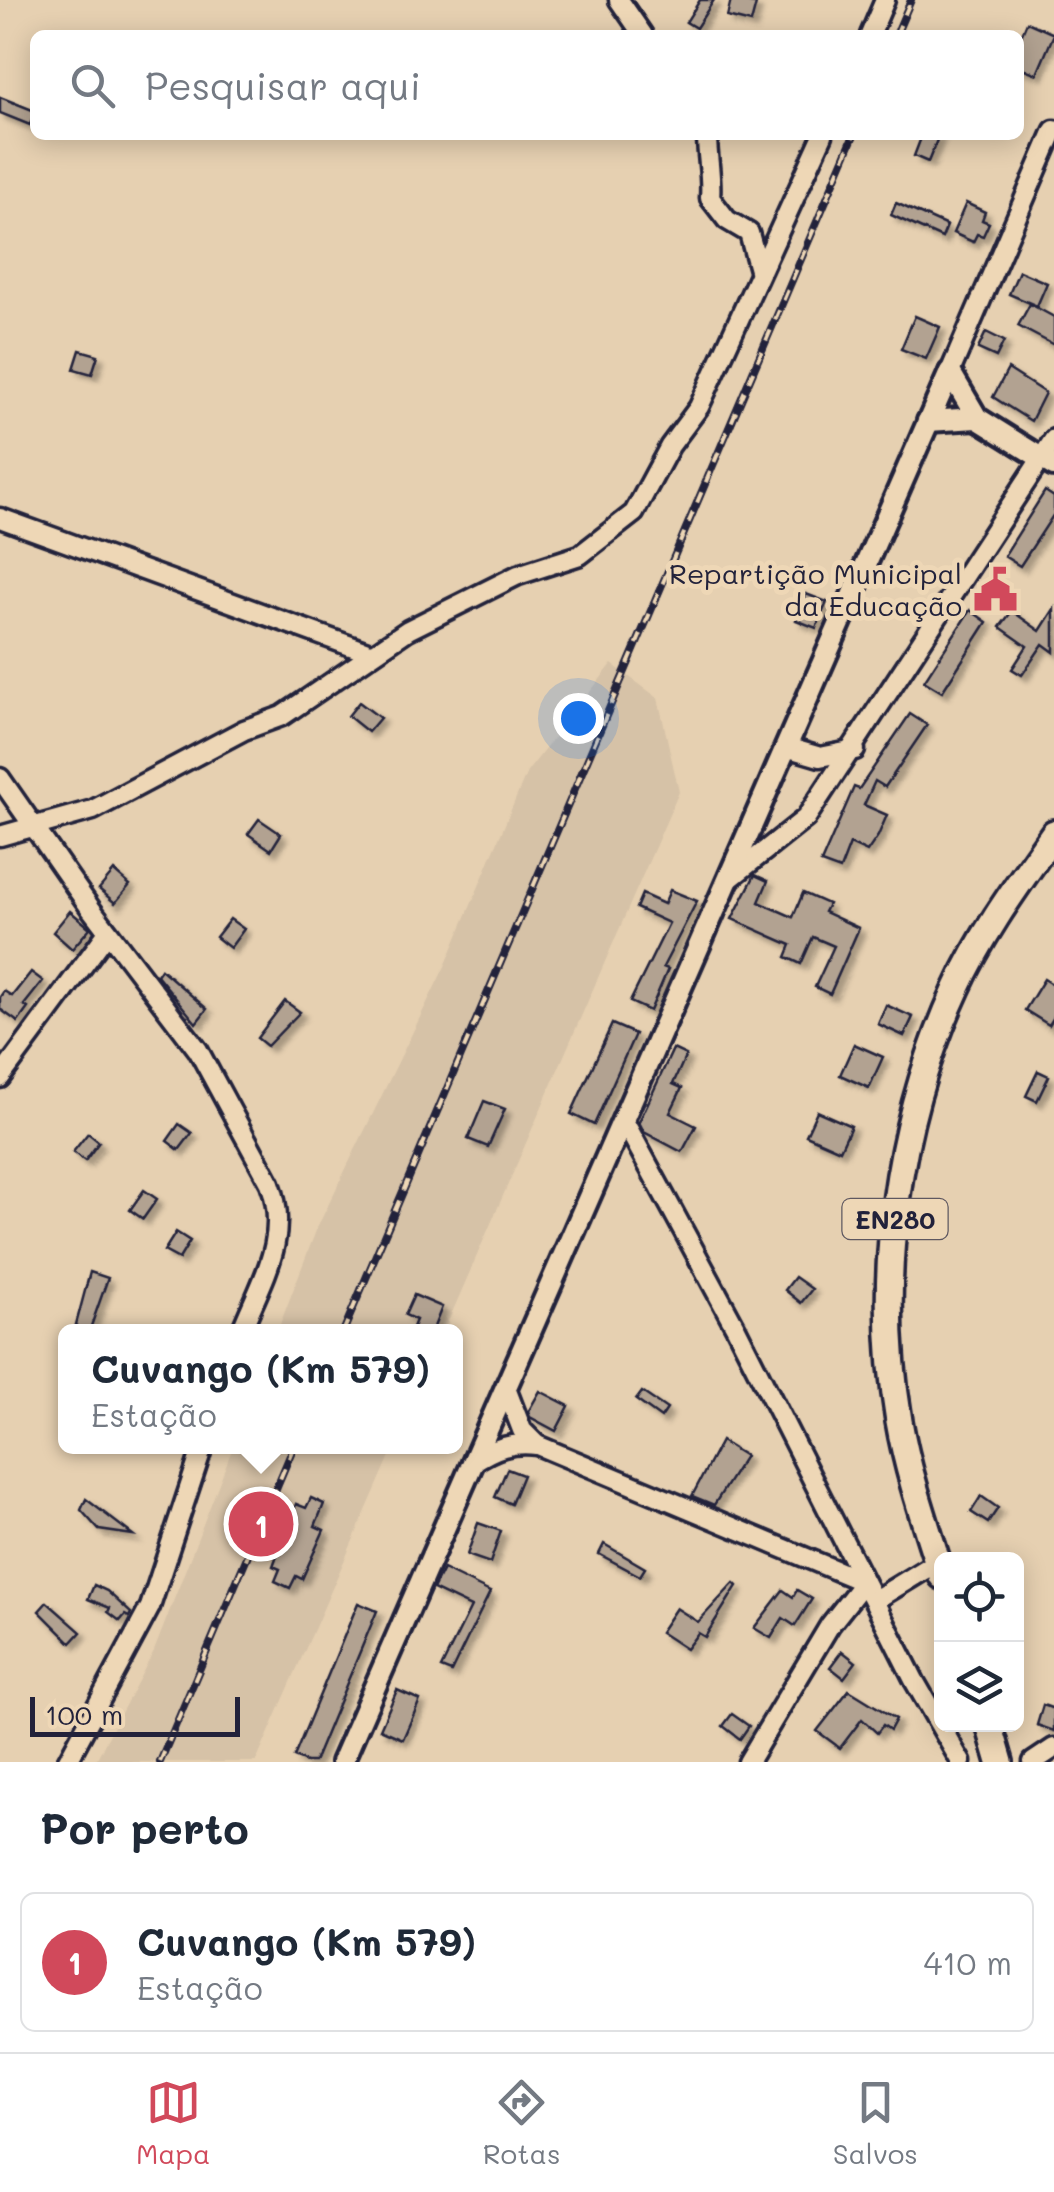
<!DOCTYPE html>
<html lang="pt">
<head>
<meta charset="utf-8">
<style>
	:root { --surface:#fff; --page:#f6f6f7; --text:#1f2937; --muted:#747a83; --line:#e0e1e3; --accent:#d1495b }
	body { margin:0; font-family:Mali,sans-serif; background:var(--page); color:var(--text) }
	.controls { position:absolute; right:30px; bottom:30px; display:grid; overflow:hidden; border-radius:15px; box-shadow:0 5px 25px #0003 }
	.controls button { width:90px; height:90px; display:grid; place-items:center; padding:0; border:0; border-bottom:2px solid var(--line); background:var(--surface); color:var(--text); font:50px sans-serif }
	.scale { position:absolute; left:30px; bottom:25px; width:210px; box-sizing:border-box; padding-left:10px; border:5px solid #22223b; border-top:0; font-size:28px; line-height:35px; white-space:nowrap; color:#22223b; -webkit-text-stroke:8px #eed7b6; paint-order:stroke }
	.you { position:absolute; left:578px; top:718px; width:35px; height:35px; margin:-25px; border:8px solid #fff; border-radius:50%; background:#1a73e8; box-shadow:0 0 0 15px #1a73e833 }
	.badge { display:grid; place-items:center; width:65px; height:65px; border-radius:50%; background:var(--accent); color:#fff; font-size:32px; font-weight:700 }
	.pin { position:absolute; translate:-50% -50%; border:5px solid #fff; box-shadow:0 2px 10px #0006 }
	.popup { position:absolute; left:58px; top:1324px; width:405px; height:130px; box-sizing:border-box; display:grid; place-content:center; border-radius:15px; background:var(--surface); filter:drop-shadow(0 2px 8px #0005); font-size:32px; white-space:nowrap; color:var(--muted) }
	.popup b { font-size:38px; color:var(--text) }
	.popup::after { content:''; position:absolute; left:50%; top:100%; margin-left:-20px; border:20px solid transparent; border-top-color:var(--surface) }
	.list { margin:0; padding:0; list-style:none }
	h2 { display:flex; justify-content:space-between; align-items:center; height:130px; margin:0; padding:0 40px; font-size:42px }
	h2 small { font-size:32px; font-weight:400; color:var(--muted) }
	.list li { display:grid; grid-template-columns:65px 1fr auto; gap:30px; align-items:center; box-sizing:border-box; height:140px; margin:0 20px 20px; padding:0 20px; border:2px solid var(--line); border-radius:15px }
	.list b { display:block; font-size:38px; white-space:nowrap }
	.list p { margin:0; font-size:32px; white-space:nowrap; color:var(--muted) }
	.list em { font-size:32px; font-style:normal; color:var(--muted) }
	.icon { flex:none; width:55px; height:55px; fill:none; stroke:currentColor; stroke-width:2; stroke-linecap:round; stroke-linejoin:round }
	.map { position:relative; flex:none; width:1054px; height:1762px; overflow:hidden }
	.search { position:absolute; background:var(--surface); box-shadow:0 5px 25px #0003; left:30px; right:30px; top:30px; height:110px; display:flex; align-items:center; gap:25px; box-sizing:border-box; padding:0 35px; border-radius:15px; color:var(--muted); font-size:38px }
	.sheet { height:290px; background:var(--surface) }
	nav { display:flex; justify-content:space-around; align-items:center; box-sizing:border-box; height:140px; border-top:2px solid var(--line); background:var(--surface); font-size:28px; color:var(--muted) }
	nav a { display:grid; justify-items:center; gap:5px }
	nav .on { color:var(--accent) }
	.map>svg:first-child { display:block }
	.built { fill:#d6c2a7 }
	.building { fill:#b2a291; stroke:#22223b; stroke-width:2.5; filter:url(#shadow) }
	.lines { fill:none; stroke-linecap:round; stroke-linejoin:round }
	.minor-casing { stroke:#22223b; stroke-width:25 }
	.tertiary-casing { stroke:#22223b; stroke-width:28 }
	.primary-casing { stroke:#22223b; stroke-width:32 }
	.minor { stroke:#eed7b6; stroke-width:18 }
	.tertiary { stroke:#eed7b6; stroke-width:20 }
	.primary { stroke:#eed7b6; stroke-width:25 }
	.rail-casing { stroke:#22223b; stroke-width:8 }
	.rail { stroke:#eed7b6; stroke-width:4; stroke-dasharray:11; stroke-linecap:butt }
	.labels { text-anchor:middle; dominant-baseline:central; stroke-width:10; stroke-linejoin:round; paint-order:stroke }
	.shield { fill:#eed7b6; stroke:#5f5860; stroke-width:2.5 }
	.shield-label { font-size:25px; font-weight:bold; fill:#22223b }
	.poi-label { font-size:28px; fill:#22223b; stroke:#eed7b6; text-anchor:end }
</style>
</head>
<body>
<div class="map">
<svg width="1054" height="1762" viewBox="0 0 1054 1762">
	<defs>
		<filter id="shadow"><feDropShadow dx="5.5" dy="5.5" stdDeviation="2.5" flood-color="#0004"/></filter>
	</defs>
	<rect width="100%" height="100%" fill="#e6d0b1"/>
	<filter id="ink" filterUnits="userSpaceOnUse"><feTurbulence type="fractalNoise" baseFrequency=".01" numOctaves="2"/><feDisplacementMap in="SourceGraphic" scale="20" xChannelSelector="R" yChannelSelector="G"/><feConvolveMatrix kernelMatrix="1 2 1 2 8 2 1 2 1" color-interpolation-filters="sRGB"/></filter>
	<g filter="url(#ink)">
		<g class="built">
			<polygon points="612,664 658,698 679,792 444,1331 277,1332 317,1228 446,964 527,772"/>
			<polygon points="233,1447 394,1447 256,1762 95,1762 154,1651"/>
		</g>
		<g class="building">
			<polygon points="700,0 714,0 696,28 686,22"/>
			<polygon points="731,0 756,4 751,23 727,17"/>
			<polygon points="1027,22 1054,34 1037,74 1019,67 1019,41"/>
			<polygon points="0,97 35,111 30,125 0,113"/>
			<polygon points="922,135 939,135 928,162 914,156"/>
			<polygon points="896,203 947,226 942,238 891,215"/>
			<polygon points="966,203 985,212 982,220 989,223 983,236 977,234 973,242 953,233"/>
			<polygon points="1019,271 1047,283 1037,306 1009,294"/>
			<polygon points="1030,304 1054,317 1054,345 1018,326"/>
			<polygon points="915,316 940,327 926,359 901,349"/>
			<polygon points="986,332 1004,341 996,357 978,349"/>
			<polygon points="80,350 98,355 92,374 74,369"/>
			<polygon points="1008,369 1045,393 1031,421 993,397"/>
			<polygon points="1045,491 1054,497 1054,514 1020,566 1004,556"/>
			<polygon points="806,594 827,602 816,628 796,620"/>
			<polygon points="1054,609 1054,652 1043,644 1022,675 1012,669 1027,646 1000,627 1012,611 1040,631"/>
			<polygon points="970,610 987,622 942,692 924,681"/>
			<polygon points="359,702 380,718 368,732 348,716"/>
			<polygon points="910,714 927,725 885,787 875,781 864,805 887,815 878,836 867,852 850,844 840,870 821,863 854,787 859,789"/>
			<polygon points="259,819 281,834 271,850 248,834"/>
			<polygon points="114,871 130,885 115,903 99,889"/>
			<polygon points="755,875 768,881 759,902 793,917 803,893 828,904 824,912 859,928 830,994 815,987 834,946 813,937 801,964 786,957 791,945 732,919"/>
			<polygon points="670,890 697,901 663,967 668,969 650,1011 630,1002 669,923 636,908 642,894 664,904"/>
			<polygon points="70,911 90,928 72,949 53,932"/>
			<polygon points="230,919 244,929 230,948 216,937"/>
			<polygon points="161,969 207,1009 196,1023 157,975"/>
			<polygon points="31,972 43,981 24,1005 28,1008 18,1022 0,1009 0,997 4,991 12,996"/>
			<polygon points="1044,979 1054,985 1054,1017 1049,1025 1025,1010"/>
			<polygon points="285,1001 300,1012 267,1046 257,1038"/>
			<polygon points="886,1005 913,1017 904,1036 878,1024"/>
			<polygon points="612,1024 635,1034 594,1125 571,1114"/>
			<polygon points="854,1044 883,1057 869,1088 840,1075"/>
			<polygon points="673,1049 686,1055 673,1084 682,1088 670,1113 696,1126 682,1152 644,1132 639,1122"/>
			<polygon points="1038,1071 1049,1076 1037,1101 1026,1096"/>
			<polygon points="484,1101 505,1109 488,1147 468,1139"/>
			<polygon points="817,1111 851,1126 840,1150 806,1135"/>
			<polygon points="179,1124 192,1133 179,1150 167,1141"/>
			<polygon points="88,1133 99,1142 85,1161 73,1152"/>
			<polygon points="144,1190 157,1199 143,1219 130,1210"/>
			<polygon points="176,1232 190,1241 179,1259 164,1251"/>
			<polygon points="90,1272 108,1278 89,1332 74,1332"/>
			<polygon points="795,1277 812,1289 801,1303 785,1290"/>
			<polygon points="414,1295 442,1307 432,1332 411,1332 416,1320 405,1315"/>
			<polygon points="540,1391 569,1406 556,1431 530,1417 528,1412"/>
			<polygon points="642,1392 667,1409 661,1418 636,1400"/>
			<polygon points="721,1441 745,1456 714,1505 692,1496"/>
			<polygon points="507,1469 523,1475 511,1504 495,1497"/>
			<polygon points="981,1496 998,1508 988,1523 971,1512"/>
			<polygon points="311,1498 324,1504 315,1526 324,1530 302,1579 296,1576 290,1588 275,1581 280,1569 273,1566 296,1504 306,1508"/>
			<polygon points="86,1499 133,1535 99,1530 81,1510"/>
			<polygon points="478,1523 501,1531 490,1563 467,1555"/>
			<polygon points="604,1544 645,1568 640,1576 599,1554"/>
			<polygon points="443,1569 490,1592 451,1672 441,1668 471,1607 433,1589"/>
			<polygon points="734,1583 737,1586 705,1637 698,1633 686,1649 660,1632 676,1608 698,1622"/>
			<polygon points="94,1585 107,1591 131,1613 129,1617 125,1615 120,1621 108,1612 110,1608 88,1599"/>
			<polygon points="783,1590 793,1597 797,1590 812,1599 795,1626 783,1618 771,1638 754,1628"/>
			<polygon points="47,1602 81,1632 71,1643 39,1611"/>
			<polygon points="358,1603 377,1611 314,1762 306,1762 294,1757"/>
			<polygon points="842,1651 856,1662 844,1678 830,1667"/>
			<polygon points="397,1690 420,1700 403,1739 380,1729"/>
			<polygon points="849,1690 896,1719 890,1730 883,1725 877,1733 862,1719 840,1748 817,1731"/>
			<polygon points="1043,1705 1054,1709 1054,1731 1037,1725"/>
			<polygon points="732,1714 749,1726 740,1739 723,1726"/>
		</g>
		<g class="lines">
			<defs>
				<g id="minor">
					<polyline points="619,0 643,35"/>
					<polyline points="870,35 885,0"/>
					<path d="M707 135C707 159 712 176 710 198L727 220 749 233 759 270"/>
					<polyline points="950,372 1054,130"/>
					<polyline points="0,518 370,653"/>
					<polyline points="786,747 820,757 855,750"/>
					<path d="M0 778 91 909 198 1050 270 1183C291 1238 261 1281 241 1332"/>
					<polyline points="0,836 93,810 244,730 282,716 408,630 518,575 580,555 634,513 670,446 699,407 823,135"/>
					<polyline points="727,881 806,818 1054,439"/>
					<polyline points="0,1078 108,932"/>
					<polyline points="623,1119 736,1328 915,1682 961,1762"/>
					<polyline points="506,1388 522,1430 537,1445"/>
					<path d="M473 1462C495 1448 510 1442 537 1445L864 1582 830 1625 748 1762"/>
					<polyline points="875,1600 937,1562"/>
					<polyline points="67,1762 150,1607 203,1446"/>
					<polyline points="1033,1762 1054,1748"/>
				</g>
				<g id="tertiary">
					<polyline points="950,372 977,418 1054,466"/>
					<polyline points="928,421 977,418"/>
					<polyline points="342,1762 950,372"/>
				</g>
				<g id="primary">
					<path d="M942 1576C926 1525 908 1474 899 1421 875 1279 896 1120 957 988 982 933 1019 883 1054 833"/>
					<polyline points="989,1724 1000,1762"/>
				</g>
			</defs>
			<use href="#minor" class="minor-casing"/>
			<use href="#tertiary" class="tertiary-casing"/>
			<use href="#primary" class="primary-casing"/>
			<use href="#minor" class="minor"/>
			<use href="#tertiary" class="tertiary"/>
			<use href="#primary" class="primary"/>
			<defs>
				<g id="rail">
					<polyline points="896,35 911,0"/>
					<polyline points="343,1332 854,135"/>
					<polyline points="160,1762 294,1446"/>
				</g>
			</defs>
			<use href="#rail" class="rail-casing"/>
			<use href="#rail" class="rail"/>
		</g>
	</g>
	<defs>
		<symbol id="civic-bare" viewBox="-9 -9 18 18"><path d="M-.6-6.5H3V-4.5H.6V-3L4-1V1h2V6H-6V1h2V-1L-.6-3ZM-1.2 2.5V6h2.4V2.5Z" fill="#d1495b" stroke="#eed7b6" stroke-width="2.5" paint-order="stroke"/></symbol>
	</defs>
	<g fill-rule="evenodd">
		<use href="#civic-bare" x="964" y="558" width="63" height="63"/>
	</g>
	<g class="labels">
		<rect class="shield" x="842.5" y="1199" width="105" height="40" rx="8"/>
		<g class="shield-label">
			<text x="895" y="1219">EN280</text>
		</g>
		<g class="poi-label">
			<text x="962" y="573">Repartição Municipal<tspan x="962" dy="32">da Educação</tspan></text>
		</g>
	</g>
</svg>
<div class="controls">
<button><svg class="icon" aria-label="locate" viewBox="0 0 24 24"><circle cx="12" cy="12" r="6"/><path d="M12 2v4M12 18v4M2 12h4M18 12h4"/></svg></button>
<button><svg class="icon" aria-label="layers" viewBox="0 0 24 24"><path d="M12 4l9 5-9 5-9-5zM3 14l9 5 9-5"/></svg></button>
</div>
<div class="scale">100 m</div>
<div class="you"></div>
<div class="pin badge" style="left:261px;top:1524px">1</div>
<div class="popup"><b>Cuvango (Km 579)</b>Estação</div>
<div class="search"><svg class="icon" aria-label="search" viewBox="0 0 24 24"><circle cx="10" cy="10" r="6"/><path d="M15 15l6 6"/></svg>Pesquisar aqui</div>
</div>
<section class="sheet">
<h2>Por perto<small></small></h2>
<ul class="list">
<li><span class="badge">1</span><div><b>Cuvango (Km 579)</b><p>Estação</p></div><em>410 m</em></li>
</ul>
</section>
<nav>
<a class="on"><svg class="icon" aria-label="map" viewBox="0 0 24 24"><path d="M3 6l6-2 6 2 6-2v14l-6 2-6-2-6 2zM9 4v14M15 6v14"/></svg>Mapa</a>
<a><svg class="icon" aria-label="directions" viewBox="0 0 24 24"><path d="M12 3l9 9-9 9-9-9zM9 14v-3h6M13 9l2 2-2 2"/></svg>Rotas</a>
<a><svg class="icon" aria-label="saved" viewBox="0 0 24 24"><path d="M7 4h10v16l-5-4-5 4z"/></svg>Salvos</a>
</nav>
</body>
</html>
